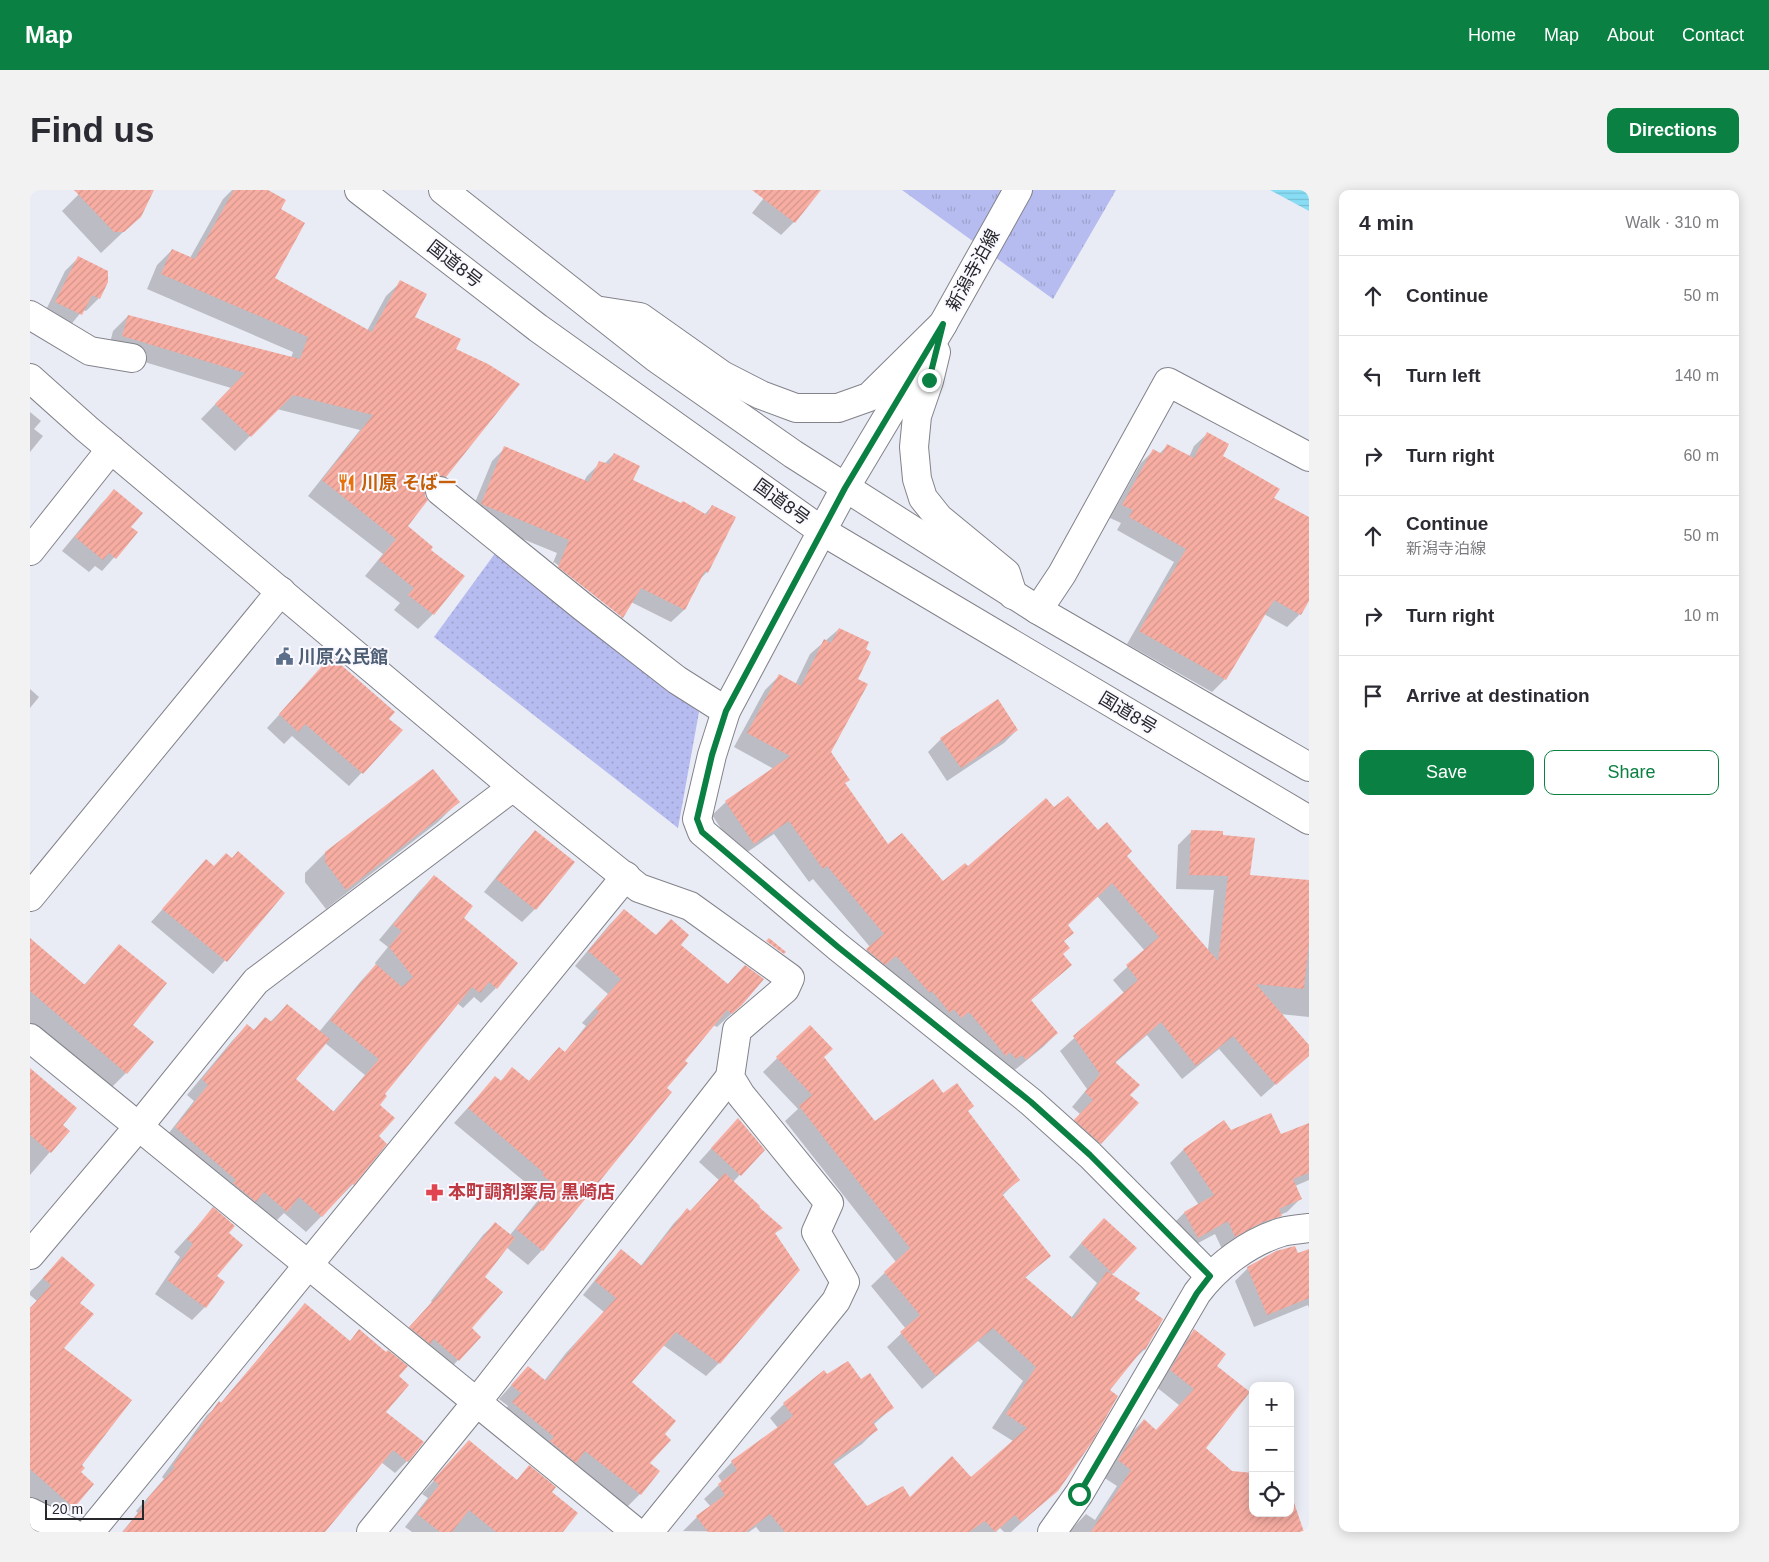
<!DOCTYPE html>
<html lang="en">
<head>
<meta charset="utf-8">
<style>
	:root { --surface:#fff; --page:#f2f2f3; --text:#2b2b33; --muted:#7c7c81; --line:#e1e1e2; --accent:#0b8043 }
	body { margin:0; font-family:Arial,"Noto Sans JP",sans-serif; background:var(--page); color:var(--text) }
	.controls { position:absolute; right:15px; bottom:15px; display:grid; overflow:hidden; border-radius:10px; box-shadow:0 2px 12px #0003 }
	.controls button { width:45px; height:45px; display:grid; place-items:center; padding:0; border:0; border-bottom:1px solid var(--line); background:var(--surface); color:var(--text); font:25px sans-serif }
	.scale { position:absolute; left:15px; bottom:12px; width:99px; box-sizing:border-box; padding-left:5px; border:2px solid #27282b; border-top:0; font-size:14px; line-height:18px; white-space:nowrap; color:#27282b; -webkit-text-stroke:4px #f9f9ff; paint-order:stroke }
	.stop { position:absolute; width:15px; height:15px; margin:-11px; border:4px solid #0b8043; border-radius:50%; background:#fff }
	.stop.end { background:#0b8043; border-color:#fff; box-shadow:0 1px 5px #0008 }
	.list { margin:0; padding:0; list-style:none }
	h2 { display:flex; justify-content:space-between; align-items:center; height:65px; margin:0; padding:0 20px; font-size:21px }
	h2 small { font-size:16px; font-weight:400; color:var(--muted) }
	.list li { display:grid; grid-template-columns:32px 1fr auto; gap:15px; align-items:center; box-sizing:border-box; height:80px; padding:0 20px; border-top:1px solid var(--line) }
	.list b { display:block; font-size:19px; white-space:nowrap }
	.list p { margin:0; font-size:16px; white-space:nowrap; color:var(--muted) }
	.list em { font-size:16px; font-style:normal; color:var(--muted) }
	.actions { display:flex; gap:10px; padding:15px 20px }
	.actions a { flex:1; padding:11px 0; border:1px solid var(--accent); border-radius:10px; text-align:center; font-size:18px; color:var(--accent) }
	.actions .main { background:var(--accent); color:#fff }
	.icon { flex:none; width:28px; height:28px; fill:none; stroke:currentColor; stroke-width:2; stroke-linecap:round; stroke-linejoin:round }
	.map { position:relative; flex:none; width:1279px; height:1342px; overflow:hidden; border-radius:10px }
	header { display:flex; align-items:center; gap:30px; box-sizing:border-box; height:70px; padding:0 25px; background:var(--accent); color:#fff }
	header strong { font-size:24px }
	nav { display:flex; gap:28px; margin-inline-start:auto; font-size:18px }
	.intro { display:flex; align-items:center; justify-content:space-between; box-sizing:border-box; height:120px; padding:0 30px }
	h1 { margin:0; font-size:35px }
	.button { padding:12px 22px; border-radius:10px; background:var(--accent); color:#fff; font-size:18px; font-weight:700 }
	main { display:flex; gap:30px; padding:0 30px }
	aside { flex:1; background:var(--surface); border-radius:10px; box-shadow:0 2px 12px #0003 }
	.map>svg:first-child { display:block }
	.grass { fill:url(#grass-tufts) }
	.park { fill:url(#park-dots) }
	.water { fill:url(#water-rules) }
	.shadow { fill:#0003; fill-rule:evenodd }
	.building { fill:url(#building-hatch) }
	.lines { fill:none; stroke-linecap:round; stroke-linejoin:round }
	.minor-casing { stroke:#82838b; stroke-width:30 }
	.major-casing { stroke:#82838b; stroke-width:30 }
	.highway-casing { stroke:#82838b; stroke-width:30 }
	.minor { stroke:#fff; stroke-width:28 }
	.major { stroke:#fff; stroke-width:28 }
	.highway { stroke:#fff; stroke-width:28 }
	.route { stroke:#0b8043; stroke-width:6 }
	.labels { text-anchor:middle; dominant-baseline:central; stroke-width:4; stroke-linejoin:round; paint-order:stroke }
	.street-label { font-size:18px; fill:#27282b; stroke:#f9f9ff }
	.food-label { font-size:18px; font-weight:bold; fill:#c56008; stroke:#f9f9ff; text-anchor:start }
	.service-label { font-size:18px; font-weight:bold; fill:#4e5e75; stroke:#f9f9ff; text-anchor:start }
	.health-label { font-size:18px; font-weight:bold; fill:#be3a42; stroke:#f9f9ff; text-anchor:start }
</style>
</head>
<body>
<header>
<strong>Map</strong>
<nav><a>Home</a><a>Map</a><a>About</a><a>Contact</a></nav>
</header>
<div class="intro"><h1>Find us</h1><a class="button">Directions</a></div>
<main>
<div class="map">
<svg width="1279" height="1342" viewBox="0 0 1279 1342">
	<defs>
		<pattern id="grass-tufts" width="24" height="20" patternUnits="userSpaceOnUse" patternTransform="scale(1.25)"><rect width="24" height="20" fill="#b6bcef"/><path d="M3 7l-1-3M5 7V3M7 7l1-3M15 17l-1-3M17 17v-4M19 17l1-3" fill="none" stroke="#9ca2cd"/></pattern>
		<pattern id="park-dots" width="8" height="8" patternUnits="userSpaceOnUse" patternTransform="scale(1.25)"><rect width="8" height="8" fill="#b6bcef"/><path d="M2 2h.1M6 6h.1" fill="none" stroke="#9ca2cd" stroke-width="1.8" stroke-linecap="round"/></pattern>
		<pattern id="water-rules" width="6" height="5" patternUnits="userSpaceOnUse" patternTransform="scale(1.25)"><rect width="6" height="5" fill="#88ddf5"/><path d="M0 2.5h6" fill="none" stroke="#75bed2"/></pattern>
		<pattern id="building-hatch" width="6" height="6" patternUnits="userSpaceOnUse" patternTransform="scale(1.25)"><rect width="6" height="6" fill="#f7ada2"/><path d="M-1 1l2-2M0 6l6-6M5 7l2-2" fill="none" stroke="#d4958c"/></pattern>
	</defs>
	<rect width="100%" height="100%" fill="#eaecf5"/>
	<polygon class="grass" points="872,0 1086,0 1023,109"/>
	<polygon class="park" points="466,362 669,522 648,638 404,447"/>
	<polygon class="water" points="1240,0 1279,0 1279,21"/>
	<g class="shadow">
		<polygon points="53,0 123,0 110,26 71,63 32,21"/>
		<polygon points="202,0 218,0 243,88 337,141 356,106 371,92 383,127 424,159 415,286 400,301 393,300 376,337 400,360 433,387 403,424 388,439 364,420 370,413 335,386 353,364 278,306 330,240 247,219 205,261 171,229 201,198 78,161 83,141 98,126 261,168 263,162 117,99 127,75 142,60 160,68 193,9"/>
		<polygon points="740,0 790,0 764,32 751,45 722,23"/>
		<polygon points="48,68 69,108 56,121 53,120 38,138 13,126 35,81"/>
		<polygon points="0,222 11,231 4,239 13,246 0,262"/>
		<polygon points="1177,244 1191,267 1242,309 1279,328 1279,408 1270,424 1257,437 1234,424 1195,489 1182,502 1097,454 1144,372 1087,340 1091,333 1080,328 1111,273 1123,261 1129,264 1137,256 1159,267 1164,256"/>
		<path d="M475 258 554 291 557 286 570 273 574 274 584 264 602 290 674 325 682 316 677 382 668 391 654 420 641 432 601 412 592 428 580 440 516 390 527 363 439 327 462 271ZM524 372 591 425V428L523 374Z"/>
		<polygon points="84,301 99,338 106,343 72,381 65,376 59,382 32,361 71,314"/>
		<polygon points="809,439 826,490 800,562 814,594 858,656 912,693 938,678 1024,619 1068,642 1096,666 1178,760 1184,700 1146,699 1148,655 1162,641 1192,646 1219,686 1279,691 1279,827 1250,824 1279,857 1279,864 1231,907 1189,859 1152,889 1117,845 1085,873 1098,906 1070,953 1057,967 1031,944 1050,924 1042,917 1057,899 1030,861 1094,803 1083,790 1115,761 1067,706 1036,736 1032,764 1041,775 1000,811 1027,843 1013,857 981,883 823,774 840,757 783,689 779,692 744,644 710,667 682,625 696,612 744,579 704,557 735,500 749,486 765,495 780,464"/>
		<polygon points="301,468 357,529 371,541 319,596 262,546 254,554 237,538"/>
		<polygon points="0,499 9,507 0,518"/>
		<polygon points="987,540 974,553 917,591 898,562 911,549"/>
		<polygon points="428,612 408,632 296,719 275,692 275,683 295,663"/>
		<polygon points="505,642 543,672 505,719 492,732 454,702 492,655"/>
		<polygon points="176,671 183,677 254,703 183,784 121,732"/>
		<path d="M404 686 432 728 466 798 451 813 444 807 433 818 427 813 353 904 348 915 347 947 323 994 276 1042 254 1023 241 1036 131 953 164 911 157 905 202 851 217 835 223 841 235 828 240 832 257 815 289 842 331 791 346 775 345 773 358 757 349 750 389 702ZM295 853 335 885 303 922 264 889Z"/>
		<polygon points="594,720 625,746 649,755 697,795 715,776 712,814 687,837 683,835 653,871 635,898 640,902 512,1060 498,1075 476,1057 454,1087 440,1138 428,1170 417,1182 369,1149 402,1112 401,1111 453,1045 465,1034 480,1045 510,1008 499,1000 501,997 424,933 465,888 470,892 482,879 498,892 529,858 534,863 556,836 552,833 578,804 545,776 580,734"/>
		<polygon points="0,749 54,795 89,755 101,835 96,883 79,900 0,834"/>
		<polygon points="780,836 793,867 845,933 913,905 937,921 988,990 972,1006 1020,1066 995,1088 1041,1128 1067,1093 1039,1067 1061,1042 1105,1058 1081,1085 1103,1110 1132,1130 1114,1160 1100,1173 1078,1200 1027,1300 981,1342 974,1342 970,1338 966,1342 730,1342 726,1337 719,1342 653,1341 667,1327 681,1317 674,1309 692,1292 688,1286 702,1272 748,1238 740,1228 754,1214 794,1181 797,1186 831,1191 862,1218 843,1235 846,1240 832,1254 803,1275 837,1318 879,1309 941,1289 983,1251 962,1238 993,1191 948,1151 892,1199 857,1157 876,1139 841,1096 866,1072 755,931 768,919 733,882"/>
		<polygon points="0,892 31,935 38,941 0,985"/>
		<polygon points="1279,934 1279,990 1265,996 1270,1009 1257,1022 1250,1025 1238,1039 1192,1059 1185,1044 1155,1060 1141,1036 1154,1023 1169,1015 1140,973 1153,960 1201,942 1250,946"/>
		<polygon points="695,943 734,959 703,992 727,1017 751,1038 744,1044 689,1173 676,1186 633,1155 600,1192 633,1244 618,1273 610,1304 597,1317 470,1226 478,1216 469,1209 498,1177 514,1191 536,1163 574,1122 553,1105 578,1074 591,1061 610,1077 644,1033 657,1020 660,1022 690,991 669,972"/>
		<polygon points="183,1019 197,1043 175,1117 162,1130 125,1104 150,1067 144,1062"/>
		<polygon points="1279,1061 1279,1118 1278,1115 1224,1137 1205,1091 1218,1078"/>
		<polygon points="32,1067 48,1113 32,1158 50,1275 43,1317 28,1332 0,1308 0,1118 7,1111 0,1105 0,1102"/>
		<polygon points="275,1114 319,1152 330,1141 367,1186 354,1222 377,1271 365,1283 351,1272 293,1342 92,1342 108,1323 106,1321 134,1289 132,1287 177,1225 190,1214"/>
		<polygon points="1164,1141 1186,1176 1174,1258 1223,1323 1272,1342 1039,1342 1056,1324 1065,1330 1087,1296 1073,1287 1098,1246 1114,1230 1126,1241 1149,1215 1125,1196 1148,1157"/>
		<polygon points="427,1264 486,1291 499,1277 521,1302 531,1342 382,1342 375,1337 398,1308 392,1304"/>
	</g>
	<g class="building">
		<polygon points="44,0 124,0 111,27 94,42 84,42"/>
		<polygon points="204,0 238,0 256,10 251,19 275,33 245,88 342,142 370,90 397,104 385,127 431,149 426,159 458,174 490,194 416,287 412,286 405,286 398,292 395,299 395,306 398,310 378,336 403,357 401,360 435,386 404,425 378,405 384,398 349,370 366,349 292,290 343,225 263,205 221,247 185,214 215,183 92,146 98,125 270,169 278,147 131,84 142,59 165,69"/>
		<polygon points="722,0 791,0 765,33"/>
		<polygon points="48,66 78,81 78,92 70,109 62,105 52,125 25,112"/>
		<polygon points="1177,242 1199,254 1193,266 1250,299 1244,308 1279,327 1279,411 1271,425 1244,410 1196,490 1109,441 1156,359 1099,327 1103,320 1092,315 1123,259 1132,264 1137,254 1164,268"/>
		<polygon points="474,256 559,292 569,271 579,274 584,263 610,276 603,290 651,313 653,311 677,325 682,315 706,327 678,383 675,381 655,420 611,398 593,428 528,377 539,350 451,314"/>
		<polygon points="84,299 113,323 101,337 108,342 86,369 79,363 73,370 45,347"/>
		<polygon points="809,438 839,452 836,459 841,462 828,489 838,494 801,562 820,590 815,593 858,654 872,643 913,691 935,673 938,676 1016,608 1024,617 1038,606 1068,640 1077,632 1102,661 1097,666 1188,771 1198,686 1159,685 1161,640 1193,641 1193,645 1225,648 1220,685 1279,690 1279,752 1274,799 1226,794 1279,855 1279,866 1246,895 1203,846 1166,876 1131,832 1085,872 1110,895 1100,905 1109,913 1071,954 1044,930 1063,910 1055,902 1070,884 1043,846 1108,790 1096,775 1129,747 1082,693 1038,735 1044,743 1034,751 1040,758 1033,764 1042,775 1001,810 1028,843 996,870 992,865 986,869 980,862 976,866 939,822 931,828 924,819 920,823 902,801 900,803 866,766 855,775 836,759 854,744 797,676 793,679 759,631 724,654 695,611 760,566 717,543 749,484 771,496 794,449 801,453"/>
		<polygon points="301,466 365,522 359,529 373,540 333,584 275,534 268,542 249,524"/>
		<polygon points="968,509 988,540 931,578 910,548"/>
		<polygon points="403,579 430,612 316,700 295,672 295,662"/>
		<polygon points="505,640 545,672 506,720 466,689"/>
		<polygon points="208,661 255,703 197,772 132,719 176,669 184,676 196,663 202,668"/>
		<polygon points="404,685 443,716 434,728 488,773 467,799 459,792 450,803 442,797 355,904 357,906 350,915 365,928 349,946 357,954 324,995 322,994 292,1027 269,1007 257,1022 234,1002 226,1012 203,993 206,990 145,937 178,895 172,889 217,834 224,840 235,827 242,832 257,814 300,849 266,889 304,922 349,869 300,830 346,774 372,797 383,787 359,757 372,741 363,735"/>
		<polygon points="594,719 626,745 641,729 659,745 651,755 698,794 715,775 734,789 712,815 702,824 697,820 655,871 658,873 637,898 642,902 513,1061 486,1039 524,994 512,985 514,983 438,918 465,886 471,891 482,877 499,891 529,857 535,862 569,822 566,818 591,789 558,761"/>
		<polygon points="0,748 55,795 89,754 137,793 103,835 124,852 97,884 0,801"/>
		<polygon points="739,748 756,762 754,764 736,751"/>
		<polygon points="780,835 803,859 794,867 845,931 903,889 913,903 927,893 944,916 938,921 990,990 972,1004 1021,1066 995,1087 1044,1129 1077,1081 1110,1103 1105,1109 1133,1129 1115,1160 1113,1159 1080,1200 1088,1206 1062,1252 1028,1301 991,1332 985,1325 965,1342 955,1331 939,1342 755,1342 740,1324 716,1342 678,1342 666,1326 695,1305 688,1294 707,1280 701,1271 763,1226 753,1213 794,1180 797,1184 818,1171 831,1189 840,1183 864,1218 843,1232 848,1240 802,1272 837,1316 873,1296 880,1307 922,1266 941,1287 997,1238 976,1224 1006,1177 963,1138 906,1186 870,1142 890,1125 854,1082 880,1058 769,916 782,905 746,867"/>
		<polygon points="0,878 47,918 33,935 40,941 21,963 0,945"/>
		<polygon points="1241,923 1251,944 1279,933 1279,983 1263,989 1272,1009 1249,1019 1252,1026 1233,1032 1205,1047 1198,1031 1168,1048 1154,1022 1184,1005 1153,959 1194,930 1201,940"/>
		<polygon points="708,928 735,960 711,986 681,958"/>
		<polygon points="695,983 730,1016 729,1017 753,1038 745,1043 770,1080 690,1174 646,1142 602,1192 646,1231 635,1244 641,1250 620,1273 630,1281 611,1305 555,1261 546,1273 520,1251 524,1247 482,1212 491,1203 481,1195 498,1176 516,1191 549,1149 586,1108 565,1091 591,1059 612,1076 657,1018 660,1021"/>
		<polygon points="183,1017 205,1036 199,1043 213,1055 187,1086 195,1092 176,1118 137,1090 163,1054 157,1049"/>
		<polygon points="1074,1028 1107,1058 1083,1084 1051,1053"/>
		<polygon points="465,1032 485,1048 455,1087 473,1102 442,1138 451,1147 429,1171 404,1149 400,1154 379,1137 413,1100 412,1099"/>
		<polygon points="1265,1056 1268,1063 1279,1059 1279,1108 1237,1125 1217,1077 1246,1061"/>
		<polygon points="32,1066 65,1095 50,1113 64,1124 34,1158 102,1210 52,1275 55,1278 51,1282 64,1294 44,1318 0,1279 0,1118 21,1095 13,1088"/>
		<polygon points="275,1113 320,1151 329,1139 356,1162 358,1160 378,1176 369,1186 379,1195 356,1222 394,1252 378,1272 363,1260 295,1342 93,1342 118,1310 117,1309 145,1277 143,1275 189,1211 191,1213"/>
		<polygon points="1164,1139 1196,1164 1187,1176 1220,1202 1176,1258 1202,1281 1223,1283 1223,1323 1260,1323 1260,1301 1274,1342 1061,1342 1101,1280 1088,1270 1114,1229 1126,1240 1164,1199 1140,1180"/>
		<polygon points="439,1250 487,1290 499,1275 526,1297 522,1302 548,1323 533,1342 466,1342 439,1320 422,1342 410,1342 387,1324 409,1295 403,1290"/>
	</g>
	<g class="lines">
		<defs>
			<g id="minor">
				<polyline points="0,125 60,161 102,168"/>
				<polyline points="0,188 57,239 483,597 609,698 660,716 760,788 755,799 707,840 700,887 711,905 799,1013 786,1042 815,1092 806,1111 619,1342"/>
				<polyline points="410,301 553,417 647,490 696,521"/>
				<polyline points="792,341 696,521 682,565 667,629 672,642 808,757 1001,912 1060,965 1180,1086"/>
				<polyline points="0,361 81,259"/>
				<polyline points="1008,420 1032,384 1138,192 1279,267"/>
				<polyline points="0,707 251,401"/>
				<polyline points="0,848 606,1342"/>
				<polyline points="0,1065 109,936 226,791 483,597"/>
				<polyline points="0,1322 41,1342"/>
				<polyline points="60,1342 596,686"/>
				<polyline points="341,1342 446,1213 700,887"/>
				<path d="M1022 1342 1049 1304 1167 1103C1187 1076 1219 1052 1252 1042 1260 1040 1270 1039 1279 1038"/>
			</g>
			<g id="major">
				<polyline points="565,120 610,127 692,185 731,205 766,218 808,218 839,207 913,134"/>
				<polyline points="906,162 899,191 887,226 884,257 887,289 893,308 909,328 976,383 983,405"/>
				<polyline points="792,341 815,298 913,134 988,0"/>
			</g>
			<g id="highway">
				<polyline points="329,0 508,138 792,341 1279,630"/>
				<polyline points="413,0 626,168 763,264 1008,420 1279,577"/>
			</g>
		</defs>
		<use href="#minor" class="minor-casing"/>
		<use href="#major" class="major-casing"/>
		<use href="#highway" class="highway-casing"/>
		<use href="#minor" class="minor"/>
		<use href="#major" class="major"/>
		<use href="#highway" class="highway"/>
	</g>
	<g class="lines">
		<polyline class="route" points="899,190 913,134 815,298 696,521 682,565 667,629 672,642 808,757 1001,912 1060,965 1180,1086 1167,1103 1049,1304"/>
	</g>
	<defs>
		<symbol id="restaurant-bare" viewBox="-9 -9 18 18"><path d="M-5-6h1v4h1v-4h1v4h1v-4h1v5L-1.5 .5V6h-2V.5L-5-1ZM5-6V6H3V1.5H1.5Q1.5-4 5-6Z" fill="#e8710a" stroke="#f9f9ff" stroke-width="2.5" paint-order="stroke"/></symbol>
		<symbol id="civic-bare" viewBox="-9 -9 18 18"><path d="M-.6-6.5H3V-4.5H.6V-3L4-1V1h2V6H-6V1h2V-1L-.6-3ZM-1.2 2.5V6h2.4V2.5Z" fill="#5c6f8a" stroke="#f9f9ff" stroke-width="2.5" paint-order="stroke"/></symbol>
		<symbol id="pharmacy-bare" viewBox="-9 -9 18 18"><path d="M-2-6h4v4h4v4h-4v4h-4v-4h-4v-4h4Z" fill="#e0444e" stroke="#f9f9ff" stroke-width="2.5" paint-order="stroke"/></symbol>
	</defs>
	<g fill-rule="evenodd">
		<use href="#restaurant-bare" x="304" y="280" width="25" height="25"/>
		<use href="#civic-bare" x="242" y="454" width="25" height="25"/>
		<use href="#pharmacy-bare" x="392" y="990" width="25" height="25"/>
	</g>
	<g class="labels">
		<g class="street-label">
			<text transform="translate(425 74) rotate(38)">国道8号</text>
			<text transform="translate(943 80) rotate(-61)">新潟寺泊線</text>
			<text transform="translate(752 312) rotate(36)">国道8号</text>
			<text transform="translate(1098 523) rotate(31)">国道8号</text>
		</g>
		<g class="food-label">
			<text x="331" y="293">川原 そば一</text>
		</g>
		<g class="service-label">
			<text x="268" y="467">川原公民館</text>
		</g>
		<g class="health-label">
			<text x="418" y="1002">本町調剤薬局 黒崎店</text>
		</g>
	</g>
</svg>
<div class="controls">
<button>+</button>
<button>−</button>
<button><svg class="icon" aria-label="locate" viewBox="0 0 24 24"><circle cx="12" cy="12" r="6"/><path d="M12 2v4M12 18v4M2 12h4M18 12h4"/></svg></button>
</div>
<div class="scale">20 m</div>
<div class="stop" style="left:1049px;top:1304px"></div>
<div class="stop end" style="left:899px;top:190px"></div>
</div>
<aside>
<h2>4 min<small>Walk · 310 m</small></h2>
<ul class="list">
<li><svg class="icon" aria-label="ahead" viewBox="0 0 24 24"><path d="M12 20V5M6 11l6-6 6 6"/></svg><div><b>Continue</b></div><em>50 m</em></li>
<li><svg class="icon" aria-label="left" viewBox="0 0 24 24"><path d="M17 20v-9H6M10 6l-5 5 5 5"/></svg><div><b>Turn left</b></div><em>140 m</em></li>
<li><svg class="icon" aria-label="right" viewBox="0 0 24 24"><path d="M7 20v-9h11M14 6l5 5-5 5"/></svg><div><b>Turn right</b></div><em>60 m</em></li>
<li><svg class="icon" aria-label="ahead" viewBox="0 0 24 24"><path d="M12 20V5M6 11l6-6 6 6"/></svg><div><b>Continue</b><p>新潟寺泊線</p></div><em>50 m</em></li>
<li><svg class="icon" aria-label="right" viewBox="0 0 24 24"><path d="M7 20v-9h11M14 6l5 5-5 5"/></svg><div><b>Turn right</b></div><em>10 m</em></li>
<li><svg class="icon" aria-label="arrive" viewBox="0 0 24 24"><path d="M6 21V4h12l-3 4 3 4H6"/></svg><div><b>Arrive at destination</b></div></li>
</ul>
<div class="actions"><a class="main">Save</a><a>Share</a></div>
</aside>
</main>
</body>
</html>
